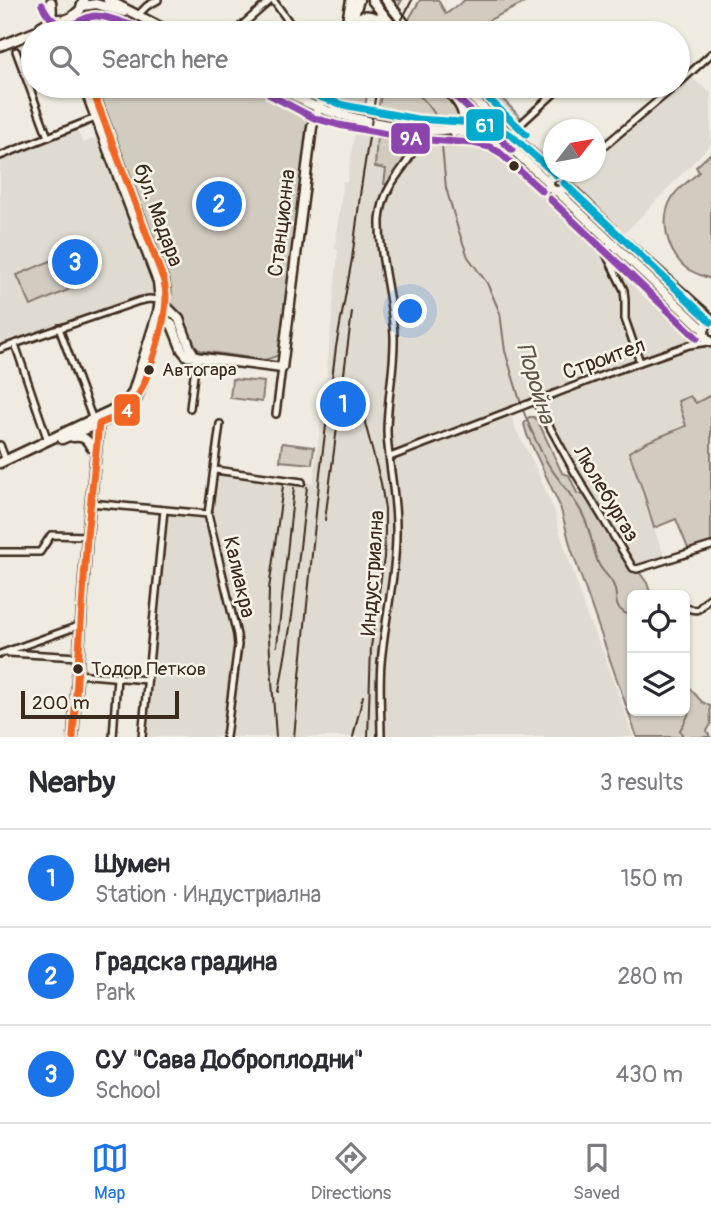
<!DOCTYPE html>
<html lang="en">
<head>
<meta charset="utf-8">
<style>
	:root { --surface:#fff; --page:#f2f2f3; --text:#2b2b33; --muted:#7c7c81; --line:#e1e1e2; --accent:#1a73e8 }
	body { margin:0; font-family:Pangolin,sans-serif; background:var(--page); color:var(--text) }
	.controls { position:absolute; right:21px; bottom:21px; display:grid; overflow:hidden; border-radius:10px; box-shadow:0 2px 5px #0004 }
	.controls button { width:63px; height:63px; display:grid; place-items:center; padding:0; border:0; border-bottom:2px solid var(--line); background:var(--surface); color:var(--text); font:35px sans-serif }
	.compass { position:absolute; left:543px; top:119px; width:63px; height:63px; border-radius:50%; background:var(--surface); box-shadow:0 2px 5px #0004; rotate:59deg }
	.scale { position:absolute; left:21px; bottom:18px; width:158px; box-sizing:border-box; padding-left:7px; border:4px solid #3b2a1e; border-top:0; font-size:19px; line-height:24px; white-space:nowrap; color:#3b2a1e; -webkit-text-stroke:5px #f7f3e8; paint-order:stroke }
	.you { position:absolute; left:411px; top:312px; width:24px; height:24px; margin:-18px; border:5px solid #fff; border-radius:50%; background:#1a73e8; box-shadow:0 0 0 10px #1a73e833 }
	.badge { display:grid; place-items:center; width:46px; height:46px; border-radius:50%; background:var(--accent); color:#fff; font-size:23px; font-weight:700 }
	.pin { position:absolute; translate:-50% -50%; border:4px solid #fff; box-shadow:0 2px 7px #0006 }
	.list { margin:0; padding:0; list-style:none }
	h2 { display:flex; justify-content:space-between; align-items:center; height:91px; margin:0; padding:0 28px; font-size:30px }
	h2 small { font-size:23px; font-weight:400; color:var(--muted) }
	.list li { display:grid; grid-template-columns:46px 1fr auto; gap:21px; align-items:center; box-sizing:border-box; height:98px; padding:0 28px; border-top:2px solid var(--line) }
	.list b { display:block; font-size:26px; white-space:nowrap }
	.list p { margin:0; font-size:23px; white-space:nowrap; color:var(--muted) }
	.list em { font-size:23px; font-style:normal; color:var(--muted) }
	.icon { flex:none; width:38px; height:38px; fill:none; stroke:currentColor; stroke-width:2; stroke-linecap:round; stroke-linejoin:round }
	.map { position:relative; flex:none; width:711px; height:737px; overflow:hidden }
	.search { position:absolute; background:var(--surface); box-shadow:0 2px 5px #0004; left:21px; right:21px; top:21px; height:77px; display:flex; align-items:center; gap:18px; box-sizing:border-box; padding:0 24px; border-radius:38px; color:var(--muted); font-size:26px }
	.sheet { height:385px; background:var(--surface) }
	nav { display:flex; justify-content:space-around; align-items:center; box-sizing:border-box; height:98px; border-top:2px solid var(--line); background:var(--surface); font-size:19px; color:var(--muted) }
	nav a { display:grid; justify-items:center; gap:4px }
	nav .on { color:var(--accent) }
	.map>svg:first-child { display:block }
	.built { fill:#e0dbd0 }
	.green { fill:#d1cbc0; stroke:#867a6f; stroke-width:2 }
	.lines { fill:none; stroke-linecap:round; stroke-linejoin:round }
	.stream { stroke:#7e7266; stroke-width:2 }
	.street-casing { stroke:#3b2a1e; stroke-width:10 }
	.secondary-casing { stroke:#3b2a1e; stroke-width:13 }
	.street { stroke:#f7f3e8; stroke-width:5 }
	.secondary { stroke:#f7f3e8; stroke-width:8 }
	.rail { stroke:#3b2a1e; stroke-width:2 }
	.bus-1-casing { stroke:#f7f3e8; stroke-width:12 }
	.bus-2-casing { stroke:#f7f3e8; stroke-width:12 }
	.bus-3-casing { stroke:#f7f3e8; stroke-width:12 }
	.bus-1 { stroke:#f26522; stroke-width:7 }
	.bus-2 { stroke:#8e44ad; stroke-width:7 }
	.bus-3 { stroke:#00a9ce; stroke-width:7 }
	.bus-dot { fill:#3b2a1e; stroke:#f7f3e8; stroke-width:2.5 }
	.labels { text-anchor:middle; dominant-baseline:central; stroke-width:5; stroke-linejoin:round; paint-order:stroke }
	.bus-label { font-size:19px; fill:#3b2a1e; stroke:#f7f3e8; text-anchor:start }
	.street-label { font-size:21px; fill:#3b2a1e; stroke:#f7f3e8 }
	.water-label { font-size:23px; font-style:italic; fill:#625448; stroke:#f7f3e8 }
	.line-badge { stroke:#f7f3e8; stroke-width:2.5 }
	.badge-label { font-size:19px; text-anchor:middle; font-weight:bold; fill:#fff }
</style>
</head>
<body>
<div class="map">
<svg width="711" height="737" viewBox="0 0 711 737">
	<rect width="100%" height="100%" fill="#efebe0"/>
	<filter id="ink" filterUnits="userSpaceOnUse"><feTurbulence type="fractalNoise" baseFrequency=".0143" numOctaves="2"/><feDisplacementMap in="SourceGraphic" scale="14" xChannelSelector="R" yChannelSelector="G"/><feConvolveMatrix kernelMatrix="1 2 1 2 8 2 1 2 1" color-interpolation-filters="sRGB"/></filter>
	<g filter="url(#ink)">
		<g class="built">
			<polygon points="688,75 711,93 711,144 621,237 711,320 711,546 676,519 654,529 666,560 633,568 536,401 509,410 517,432 530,456 554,510 561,537 577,583 584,610 605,656 633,737 142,737 164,510 208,514 215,470 313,483 326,382 338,250 335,248 343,182 347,182 357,118 493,137 549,183 552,177 568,172 596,172 596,153"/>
			<polygon points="75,126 83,143 103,135 158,282 160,300 149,299 0,349 0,156"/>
		</g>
		<g class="green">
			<polygon points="374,0 402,0 395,12 405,26 420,0 438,0 446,14 465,0 530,0 463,33 401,33"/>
			<path d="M95 7 117 15 131 17 164 33H75C73 19 82 11 95 7Z"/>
			<polygon points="95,86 267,86 313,110 310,120 280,351 277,356 265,360 202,351 194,347 180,313 170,304 170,288"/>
			<path d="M333 86H369L363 116C343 112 332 110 333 86Z"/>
			<polygon points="383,86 444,86 460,106 459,127 416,129 417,142 391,185 384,184 386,169 375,167 379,105"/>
			<polygon points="460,86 490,86 523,120 510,134"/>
			<path d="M711 153V279C703 276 693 273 686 268 667 252 659 220 672 198 677 188 691 180 699 172L696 167Z"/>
			<polygon points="570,193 703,318 700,321 566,196"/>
			<polygon points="62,256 75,287 31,306 17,275"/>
			<polygon points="232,379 264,382 262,402 230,398"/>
			<polygon points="711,395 711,546 690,553 676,519 654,528 643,491 629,452 647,442 686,426 678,401 690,396 696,403"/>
			<polygon points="529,417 534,417 538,421 562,473 569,475 577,493 582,495 586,490 623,553 637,569 647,583 651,595 632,595 632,711 685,711 685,683 702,702 710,706 711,724 707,731 710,737 637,737 571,548 560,506 527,435 524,424"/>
			<polygon points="282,443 314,447 312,464 280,461"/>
		</g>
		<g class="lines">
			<g class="stream">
				<polyline points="359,24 365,33"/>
				<path d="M410 86C421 98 436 109 439 126"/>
				<polyline points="441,135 446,188 458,229 468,257 487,283 500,313 505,351 521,404"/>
				<path d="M523 410C530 428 538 447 548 464 559 481 573 496 582 513 590 528 592 545 597 560 600 570 607 574 612 582 622 600 607 605 632 617"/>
				<path d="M683 737 680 730C689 716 694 707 685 692"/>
			</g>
			<defs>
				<g id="street">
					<polyline points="273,0 297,33"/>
					<polyline points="137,16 147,6 158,0"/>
					<polyline points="233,33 271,0"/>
					<polyline points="16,51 48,137"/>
					<polyline points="678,84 711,54"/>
					<polyline points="510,134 562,86"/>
					<polyline points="596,153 675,86"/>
					<polyline points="0,156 98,117"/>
					<polyline points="561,175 568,172"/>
					<polyline points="565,182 576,172"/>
					<polyline points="611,241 606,254 624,290 625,300 625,319 640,362"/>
					<polyline points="59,328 93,420"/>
					<polyline points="15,344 48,441"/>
					<polyline points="0,349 139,301 149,299 160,300"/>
					<polyline points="535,400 574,471 633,568 637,569 711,546"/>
					<polyline points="190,408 196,358"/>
					<polyline points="276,414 282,368"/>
					<polyline points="220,424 208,514 237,635 238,645 226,737"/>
					<polyline points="0,445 6,461"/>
					<polyline points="390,457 606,374 689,345 709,342"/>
					<polyline points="215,470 302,482"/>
					<polyline points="90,503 208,514"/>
					<polyline points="0,552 40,552 51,535 87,536"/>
					<path d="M685 607C703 615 699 604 711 597"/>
					<polyline points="9,653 78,657"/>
					<polyline points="0,654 81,625"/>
					<polyline points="77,674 147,680"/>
					<polyline points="113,737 117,677"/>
					<polyline points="142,737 164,510"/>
					<path d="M381 737C381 713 379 687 381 663 385 617 397 572 396 526 396 494 388 463 387 431 387 399 395 368 394 336 392 297 379 259 380 220 381 208 384 196 391 185 402 166 419 153 416 129"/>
				</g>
				<g id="secondary">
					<polyline points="108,0 172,33"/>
					<polyline points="372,0 398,33"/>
					<polyline points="386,0 412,33"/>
					<polyline points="83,6 96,4 124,12"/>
					<polyline points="59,19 65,33"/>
					<polyline points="347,21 351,0"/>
					<polyline points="352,21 359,0"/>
					<path d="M41 26C52 20 53 14 51 2"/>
					<polyline points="72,33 70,25 72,17"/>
					<path d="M347 33C360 10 366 13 388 23"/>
					<polyline points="0,46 72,17 80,10 84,0"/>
					<path d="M275 86C290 93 304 102 319 108 339 116 452 143 462 123 468 110 451 95 444 86"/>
					<polyline points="328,86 331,100 341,115"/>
					<polyline points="460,86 510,134 556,175"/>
					<polyline points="459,100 549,183"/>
					<polyline points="453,131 485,135 498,140"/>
					<circle cx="557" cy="183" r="8"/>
					<polyline points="566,184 620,237 711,319"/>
					<polyline points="557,191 704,330"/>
					<polyline points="164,304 179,319 190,348 196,358"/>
					<polyline points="161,315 172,325 182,350 187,356 282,368 312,127 326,86"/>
					<path d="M706 326C702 332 704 338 711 342"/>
					<path d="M73 437C82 436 87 438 91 447"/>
					<polyline points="62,439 117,416 132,406 136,400 143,384 164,317 166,292 164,281 91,86"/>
					<polyline points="0,463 112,410 128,400 133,392 158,312 160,300 158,282 84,86"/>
					<polyline points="73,737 87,536 99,424"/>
				</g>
			</defs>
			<use href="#street" class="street-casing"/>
			<use href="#secondary" class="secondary-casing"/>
			<use href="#street" class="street"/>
			<use href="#secondary" class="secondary"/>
			<g class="rail">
				<polyline points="395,33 412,0"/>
				<polyline points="366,385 365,423 381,483 385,509 385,532 384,557 371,647 368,737"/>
				<polyline points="325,520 352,312"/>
				<polyline points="277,646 294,488"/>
				<polyline points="279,692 292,616 307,487"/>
				<polyline points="276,737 268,625 269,589 283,486"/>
				<polyline points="294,737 320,473 336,347 352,259 361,188 377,86"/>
				<polyline points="353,737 363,696"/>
			</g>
			<defs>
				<path id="bus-1" d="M73 737 87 536 99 424C110 419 124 415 132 405 147 386 166 322 166 297 166 291 165 286 164 281L91 86"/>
				<g id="bus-2">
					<path d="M42 5C49 19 59 30 76 23 83 20 89 15 97 16 109 16 122 23 134 26"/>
					<polyline points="453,94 512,150"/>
					<polyline points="270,95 314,118 339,125 414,139 473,143 490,147 499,152 542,191"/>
					<polyline points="550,199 697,338"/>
				</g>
				<g id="bus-3">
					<polyline points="298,86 322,98 343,105 417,119 475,123 496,127 511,135 556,175"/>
					<polyline points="475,86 526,134"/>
					<polyline points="564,183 711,322"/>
				</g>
			</defs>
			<use href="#bus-1" class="bus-1-casing"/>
			<use href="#bus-2" class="bus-2-casing"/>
			<use href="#bus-3" class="bus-3-casing"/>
			<use href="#bus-1" class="bus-1"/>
			<use href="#bus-2" class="bus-2"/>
			<use href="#bus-3" class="bus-3"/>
		</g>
	</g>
	<g class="bus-dot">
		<circle cx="514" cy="166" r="6"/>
		<circle cx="149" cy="370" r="6"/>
		<circle cx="78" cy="669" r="6"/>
	</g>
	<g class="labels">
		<g class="bus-label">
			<text x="162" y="370">Автогара</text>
			<text x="91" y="669">Тодор Петков</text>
		</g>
		<g class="street-label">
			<text transform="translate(158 215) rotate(70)">бул. Мадара</text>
			<text transform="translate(282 223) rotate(-83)">Станционна</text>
			<text transform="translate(604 359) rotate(-20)">Строител</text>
			<text transform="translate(606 494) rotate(59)">Люлебургаз</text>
			<text transform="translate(373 573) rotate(-86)">Индустриална</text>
			<text transform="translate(239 577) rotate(77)">Калиакра</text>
		</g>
		<g class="water-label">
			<text transform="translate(536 383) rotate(73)">Поройна</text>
		</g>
	</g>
	<g class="line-badge">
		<rect x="465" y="108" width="40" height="34" rx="7" fill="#00a9ce"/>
		<rect x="390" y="122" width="41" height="33" rx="7" fill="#8e44ad"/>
		<rect x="113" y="393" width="28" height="34" rx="7" fill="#f26522"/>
	</g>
	<g class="badge-label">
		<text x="485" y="132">61</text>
		<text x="411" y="145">9А</text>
		<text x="127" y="417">4</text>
	</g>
</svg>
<div class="controls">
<button><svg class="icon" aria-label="locate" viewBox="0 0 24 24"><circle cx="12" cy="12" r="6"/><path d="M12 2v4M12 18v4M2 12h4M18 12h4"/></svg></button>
<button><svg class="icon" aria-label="layers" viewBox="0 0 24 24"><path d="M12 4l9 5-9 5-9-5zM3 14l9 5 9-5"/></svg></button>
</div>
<svg class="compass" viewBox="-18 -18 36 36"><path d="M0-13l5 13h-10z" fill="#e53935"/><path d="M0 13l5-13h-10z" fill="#7c7c81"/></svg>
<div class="scale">200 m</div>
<div class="you"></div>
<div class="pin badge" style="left:343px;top:404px">1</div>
<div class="pin badge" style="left:219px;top:204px">2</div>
<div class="pin badge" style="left:75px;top:262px">3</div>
<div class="search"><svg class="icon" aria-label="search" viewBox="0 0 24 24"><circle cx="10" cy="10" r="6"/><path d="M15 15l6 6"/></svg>Search here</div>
</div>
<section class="sheet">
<h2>Nearby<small>3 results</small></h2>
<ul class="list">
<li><span class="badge">1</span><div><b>Шумен</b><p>Station · Индустриална</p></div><em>150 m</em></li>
<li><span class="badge">2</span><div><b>Градска градина</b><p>Park</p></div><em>280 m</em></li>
<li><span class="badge">3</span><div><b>СУ &quot;Сава Доброплодни&quot;</b><p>School</p></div><em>430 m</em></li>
</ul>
</section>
<nav>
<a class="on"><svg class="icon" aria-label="map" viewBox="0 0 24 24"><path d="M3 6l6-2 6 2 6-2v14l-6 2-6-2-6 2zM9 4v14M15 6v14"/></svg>Map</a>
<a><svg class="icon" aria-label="directions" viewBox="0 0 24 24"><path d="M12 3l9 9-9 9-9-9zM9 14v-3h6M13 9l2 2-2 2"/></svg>Directions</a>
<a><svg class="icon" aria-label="saved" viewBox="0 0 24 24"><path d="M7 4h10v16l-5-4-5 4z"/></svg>Saved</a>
</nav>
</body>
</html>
